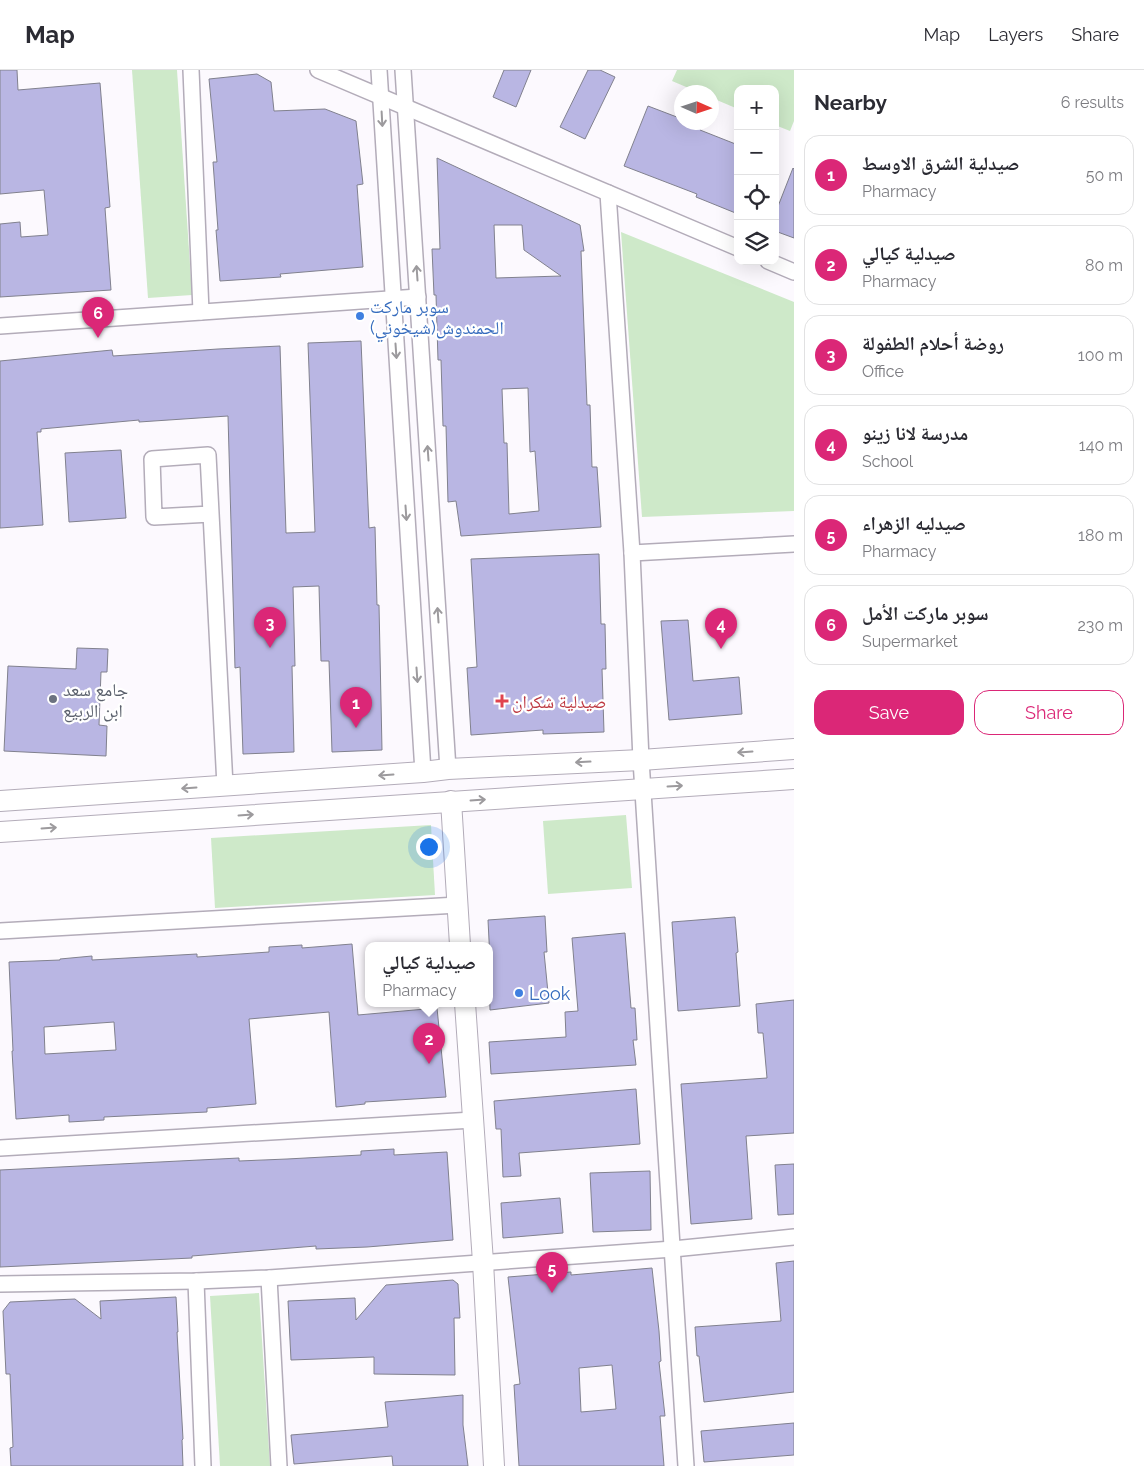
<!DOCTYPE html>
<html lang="en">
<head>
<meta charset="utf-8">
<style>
	:root { --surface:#fff; --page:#f7f7f7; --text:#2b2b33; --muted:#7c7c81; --line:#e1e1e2; --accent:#db2777 }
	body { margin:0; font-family:Raleway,"Noto Naskh Arabic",sans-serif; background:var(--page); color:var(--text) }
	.controls { position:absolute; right:15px; top:15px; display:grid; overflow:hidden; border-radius:10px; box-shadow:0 5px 20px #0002 }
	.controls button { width:45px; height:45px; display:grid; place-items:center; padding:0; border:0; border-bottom:1px solid var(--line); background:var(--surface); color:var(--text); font:25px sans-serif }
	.compass { position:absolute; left:674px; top:15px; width:45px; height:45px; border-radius:50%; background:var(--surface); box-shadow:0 5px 20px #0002; rotate:93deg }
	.you { position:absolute; left:428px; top:776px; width:18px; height:18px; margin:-12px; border:4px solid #fff; border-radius:50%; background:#1a73e8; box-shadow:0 0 0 8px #1a73e833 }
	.badge { display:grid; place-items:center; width:32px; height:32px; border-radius:50%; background:var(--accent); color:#fff; font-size:16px; font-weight:700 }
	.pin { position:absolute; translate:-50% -41px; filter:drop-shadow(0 1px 2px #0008) }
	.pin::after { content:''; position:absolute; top:26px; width:18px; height:15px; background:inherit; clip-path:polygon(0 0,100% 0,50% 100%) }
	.popup { position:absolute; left:365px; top:872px; width:128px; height:65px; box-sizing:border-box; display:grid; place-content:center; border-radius:10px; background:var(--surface); filter:drop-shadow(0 1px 4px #0005); font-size:16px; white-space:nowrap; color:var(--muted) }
	.popup b { font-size:19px; color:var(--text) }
	.popup::after { content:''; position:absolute; left:50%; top:100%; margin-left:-10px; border:10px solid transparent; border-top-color:var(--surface) }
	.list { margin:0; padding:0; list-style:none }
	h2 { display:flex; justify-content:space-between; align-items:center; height:65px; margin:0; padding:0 20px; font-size:21px }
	h2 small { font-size:16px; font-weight:400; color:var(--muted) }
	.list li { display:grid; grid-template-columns:32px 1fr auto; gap:15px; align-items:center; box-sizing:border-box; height:80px; margin:0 10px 10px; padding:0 10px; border:1px solid var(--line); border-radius:15px }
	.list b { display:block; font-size:19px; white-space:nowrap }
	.list p { margin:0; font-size:16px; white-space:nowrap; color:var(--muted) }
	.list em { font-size:16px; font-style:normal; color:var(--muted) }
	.actions { display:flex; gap:10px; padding:15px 20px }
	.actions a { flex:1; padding:11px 0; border:1px solid var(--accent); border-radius:15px; text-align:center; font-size:18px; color:var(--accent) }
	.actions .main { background:var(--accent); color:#fff }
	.icon { flex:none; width:28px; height:28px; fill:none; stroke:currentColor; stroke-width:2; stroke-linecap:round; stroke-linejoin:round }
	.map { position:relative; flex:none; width:794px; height:1396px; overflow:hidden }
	header { display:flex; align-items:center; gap:30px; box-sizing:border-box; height:70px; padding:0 25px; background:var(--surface); border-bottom:1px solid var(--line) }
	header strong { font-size:24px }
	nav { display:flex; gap:28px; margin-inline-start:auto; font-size:18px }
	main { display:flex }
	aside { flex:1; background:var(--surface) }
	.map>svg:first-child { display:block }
	.green { fill:#cee9c9 }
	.building { fill:#b9b6e3; stroke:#81818e; fill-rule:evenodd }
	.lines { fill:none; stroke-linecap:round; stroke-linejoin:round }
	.minor-casing { stroke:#b3acb9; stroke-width:18 }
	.tertiary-casing { stroke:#b3acb9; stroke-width:22 }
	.minor { stroke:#fff; stroke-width:15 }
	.tertiary { stroke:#fff; stroke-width:20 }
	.oneway { stroke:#9c9a9d }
	.shop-dot { fill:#3f7fe0; stroke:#fff; stroke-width:2 }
	.worship-dot { fill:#6b7280; stroke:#fff; stroke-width:2 }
	.health-dot { fill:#e0444e; stroke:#fff; stroke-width:2 }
	.labels { text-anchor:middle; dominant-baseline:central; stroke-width:4.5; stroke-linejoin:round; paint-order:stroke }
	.shop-label { font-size:18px; fill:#366cbe; stroke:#fff; text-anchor:start }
	.worship-label { font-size:18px; fill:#5b616d; stroke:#fff; text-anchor:start }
	.health-label { font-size:18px; fill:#be3a42; stroke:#fff; text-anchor:start }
</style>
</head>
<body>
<header>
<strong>Map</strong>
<nav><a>Map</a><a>Layers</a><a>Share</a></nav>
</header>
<main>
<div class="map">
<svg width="794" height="1396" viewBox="0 0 794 1396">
	<rect width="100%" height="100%" fill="#fcf9fe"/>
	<g class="green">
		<polygon points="132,0 177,0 192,225 148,228"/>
		<polygon points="677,0 794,0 794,51 790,61 775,55 775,19 738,19 738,39 712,28 712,22 698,22 672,11"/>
		<polygon points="621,162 794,232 794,441 642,447"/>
		<polygon points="626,745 632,818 548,824 543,751"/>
		<polygon points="431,755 435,825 215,838 211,768"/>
		<polygon points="259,1223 270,1396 220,1396 210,1226"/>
	</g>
	<g class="building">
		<polygon points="0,0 17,0 18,20 100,13 110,137 105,138 111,220 0,227 0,154 20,152 21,167 48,165 44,120 0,124"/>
		<polygon points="504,0 531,0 516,37 493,27"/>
		<polygon points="588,0 600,0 615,7 585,69 560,57"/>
		<polygon points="257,4 271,12 274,41 325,39 356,51 363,114 357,115 363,197 280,204 281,207 220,211 216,160 218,160 213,92 217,92 209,9"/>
		<polygon points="648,36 682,49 682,52 690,52 701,57 700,60 738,75 738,144 696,127 697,124 624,96"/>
		<path d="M437 88 580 155 584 181H581L587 335H590L592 397H597L601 457 461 466 456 431 448 432 446 356H443L441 290H438L436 225H434L432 179H440ZM494 155H522L524 180 561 206 496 208ZM528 318 530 382 535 381 539 441 509 444 507 373H504L502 319Z"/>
		<polygon points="793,98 794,99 794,168 775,161 775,144"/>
		<polygon points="361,271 369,458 375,457 377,535 379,535 382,680 332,682 329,591 321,591 319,516 293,517 295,596 292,596 294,682 243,684 240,597 235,598 228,346 139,352 139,350 41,359 41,362 37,362 43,455 0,458 0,291 112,280 113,286 218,279 280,276 286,463 315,462 308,273"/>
		<polygon points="121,380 126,448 69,452 65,383"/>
		<polygon points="599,484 601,554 605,554 606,599 602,599 604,662 543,664 543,660 471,665 467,598 477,597 471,489"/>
		<polygon points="688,550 693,611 739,607 742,644 669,650 661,551"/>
		<polygon points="77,578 108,579 107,602 101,602 99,655 107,656 106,686 4,681 8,596 76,599"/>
		<polygon points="545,846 547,882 544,882 549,933 490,940 489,910 491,910 488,850"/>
		<polygon points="735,847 738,882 736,883 740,936 678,941 672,852"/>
		<polygon points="625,863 631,938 635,938 637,970 633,970 636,995 491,1004 489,972 566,967 565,942 578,941 572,868"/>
		<path d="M352 874 358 945 437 938 446 1027 365 1032V1034L336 1037 329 942 249 949 256 1034 207 1038V1042L104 1047V1050L69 1052V1045L16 1049 12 981H13L9 892 60 890V889L92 886V890L197 884V887L269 882V877L302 875V878ZM114 952 116 980 45 984 44 957Z"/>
		<polygon points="794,930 794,1063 746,1066 752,1149 691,1154 681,1014 767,1008 763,963 758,963 756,934"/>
		<polygon points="636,1019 640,1074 519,1083 521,1106 503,1107 501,1059 496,1059 494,1031"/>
		<polygon points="394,1079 394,1085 447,1082 453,1170 367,1177 316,1179 316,1176 192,1186 192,1188 0,1197 0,1100 239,1088 239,1091 287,1089 361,1085 361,1081"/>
		<polygon points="794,1094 794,1144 778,1145 775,1095"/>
		<polygon points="650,1101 651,1160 593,1162 590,1103"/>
		<polygon points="560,1128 563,1163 503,1168 501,1133"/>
		<polygon points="794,1191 794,1322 704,1332 699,1286 697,1286 695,1257 781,1251 776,1193"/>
		<path d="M652 1198 659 1261 661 1291 659 1292 665 1346H660L664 1396H519L514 1315 520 1314 508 1207 571 1202V1205ZM612 1295 616 1339 581 1342 579 1298Z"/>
		<polygon points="453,1210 458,1214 460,1248 454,1248 455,1305 374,1304 374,1287 291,1290 288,1231 355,1228 356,1250 386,1215"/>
		<polygon points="176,1227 178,1262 177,1262 183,1369 182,1370 183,1396 11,1396 10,1378 13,1377 10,1304 6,1304 3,1241 10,1232 75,1229 101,1249 100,1231"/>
		<polygon points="463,1325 463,1355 468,1396 393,1396 392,1386 294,1394 291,1365 388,1357 385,1332"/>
		<polygon points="794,1353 794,1385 704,1392 701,1361"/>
	</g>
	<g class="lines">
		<defs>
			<g id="minor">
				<polyline points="191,0 201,242"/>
				<polyline points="318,0 738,178"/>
				<polyline points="379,0 423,702"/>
				<polyline points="403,0 448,699"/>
				<polyline points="608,123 632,483 641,690 686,1396"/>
				<polyline points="768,191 794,202"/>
				<polyline points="0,256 418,227"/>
				<polyline points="211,444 154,447 152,389 208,385 225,716"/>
				<polyline points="632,483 794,474"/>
				<polyline points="0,861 458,835"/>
				<polyline points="0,1078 473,1050"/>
				<polyline points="269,1208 279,1396"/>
				<polyline points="196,1211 203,1396"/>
				<polyline points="0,1214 196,1211 269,1208 673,1179 794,1167"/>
			</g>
			<g id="tertiary">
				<polyline points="0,731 423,702 448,699 641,690 794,679"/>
				<polyline points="451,731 460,875"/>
				<polyline points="0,762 794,709"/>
				<polyline points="465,933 483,1192 494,1396"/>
			</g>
		</defs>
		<use href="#minor" class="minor-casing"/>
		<use href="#tertiary" class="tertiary-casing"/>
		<use href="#minor" class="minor"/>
		<use href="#tertiary" class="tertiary"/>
	</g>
	<defs><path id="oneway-shaft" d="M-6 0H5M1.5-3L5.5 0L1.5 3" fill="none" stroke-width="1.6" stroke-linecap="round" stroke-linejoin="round" transform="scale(1.25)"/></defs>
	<g class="oneway">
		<use href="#oneway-shaft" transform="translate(382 49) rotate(87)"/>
		<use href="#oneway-shaft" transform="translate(417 203) rotate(-94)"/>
		<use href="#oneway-shaft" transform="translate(396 281) rotate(86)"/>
		<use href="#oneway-shaft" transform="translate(428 383) rotate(-94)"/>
		<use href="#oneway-shaft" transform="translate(406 443) rotate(86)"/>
		<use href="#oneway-shaft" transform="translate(438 545) rotate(-94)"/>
		<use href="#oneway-shaft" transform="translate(417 605) rotate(86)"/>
		<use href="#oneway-shaft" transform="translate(745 682) rotate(176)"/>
		<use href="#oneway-shaft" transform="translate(583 692) rotate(177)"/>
		<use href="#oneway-shaft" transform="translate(386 705) rotate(176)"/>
		<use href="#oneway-shaft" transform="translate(675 716) rotate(-3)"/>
		<use href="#oneway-shaft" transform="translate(189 718) rotate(176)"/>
		<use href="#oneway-shaft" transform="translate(478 730) rotate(-4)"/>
		<use href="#oneway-shaft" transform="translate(246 745) rotate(-4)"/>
		<use href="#oneway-shaft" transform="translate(49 758) rotate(-4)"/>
	</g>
	<g class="shop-dot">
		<circle cx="360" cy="246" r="5"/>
		<circle cx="519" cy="923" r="5"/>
	</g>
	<circle class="worship-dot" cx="53" cy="629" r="5"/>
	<path class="health-dot" d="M499.5 623.5h5v5h5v5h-5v5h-5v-5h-5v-5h5z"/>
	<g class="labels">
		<g class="shop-label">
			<text x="370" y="236">سوبر ماركت<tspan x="370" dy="21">الحمندوش(شيخوني)</tspan></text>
			<text x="529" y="923">Look</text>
		</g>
		<g class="worship-label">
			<text x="63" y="619">جامع سعد<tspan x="63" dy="21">ابن الربيع</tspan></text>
		</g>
		<g class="health-label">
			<text x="512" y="631">صيدلية شكران</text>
		</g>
	</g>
</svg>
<div class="controls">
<button>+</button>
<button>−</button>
<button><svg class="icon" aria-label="locate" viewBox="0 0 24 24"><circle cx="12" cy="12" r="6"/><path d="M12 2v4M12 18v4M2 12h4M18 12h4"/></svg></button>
<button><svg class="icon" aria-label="layers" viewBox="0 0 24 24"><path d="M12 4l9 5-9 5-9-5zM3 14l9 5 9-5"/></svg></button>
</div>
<svg class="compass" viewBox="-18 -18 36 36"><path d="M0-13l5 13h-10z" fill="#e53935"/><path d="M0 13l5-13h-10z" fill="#7c7c81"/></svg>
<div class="you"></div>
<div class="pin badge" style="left:356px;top:658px">1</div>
<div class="pin badge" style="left:429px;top:994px">2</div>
<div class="popup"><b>صيدلية كيالي</b>Pharmacy</div>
<div class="pin badge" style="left:270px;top:578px">3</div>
<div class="pin badge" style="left:721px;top:579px">4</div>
<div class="pin badge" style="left:552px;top:1223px">5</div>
<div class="pin badge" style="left:98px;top:268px">6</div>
</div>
<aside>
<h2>Nearby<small>6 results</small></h2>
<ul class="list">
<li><span class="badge">1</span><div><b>صيدلية الشرق الاوسط</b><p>Pharmacy</p></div><em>50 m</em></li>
<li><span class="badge">2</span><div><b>صيدلية كيالي</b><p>Pharmacy</p></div><em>80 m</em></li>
<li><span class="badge">3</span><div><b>روضة أحلام الطفولة</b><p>Office</p></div><em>100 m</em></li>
<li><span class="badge">4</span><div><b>مدرسة لانا زينو</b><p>School</p></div><em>140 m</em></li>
<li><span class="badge">5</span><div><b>صيدليه الزهراء</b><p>Pharmacy</p></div><em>180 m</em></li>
<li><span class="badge">6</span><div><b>سوبر ماركت الأمل</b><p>Supermarket</p></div><em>230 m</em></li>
</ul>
<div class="actions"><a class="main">Save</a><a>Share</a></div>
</aside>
</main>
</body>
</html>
